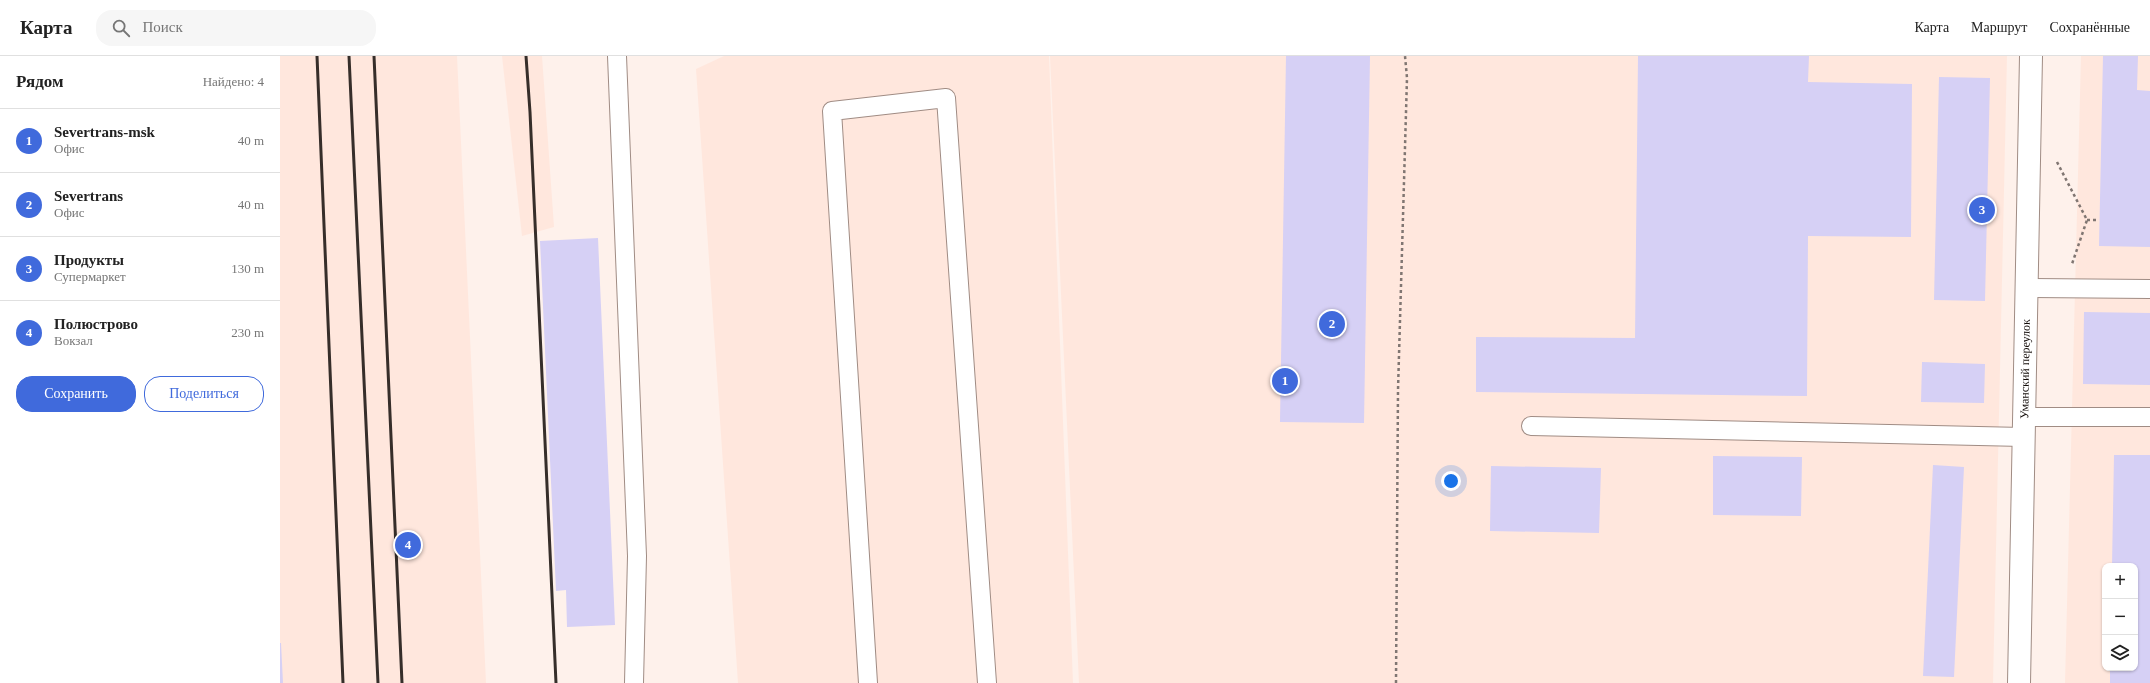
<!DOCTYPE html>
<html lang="ru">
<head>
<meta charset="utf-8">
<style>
	:root { --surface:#fff; --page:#f6f6f6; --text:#222; --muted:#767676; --line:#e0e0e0; --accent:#406adc }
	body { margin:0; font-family:"Times New Roman",serif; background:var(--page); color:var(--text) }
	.controls { position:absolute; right:12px; bottom:12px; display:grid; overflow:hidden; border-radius:8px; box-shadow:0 1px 3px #0004 }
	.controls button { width:36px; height:36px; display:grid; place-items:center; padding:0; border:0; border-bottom:1px solid var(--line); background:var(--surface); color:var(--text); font:20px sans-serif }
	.you { position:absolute; left:1171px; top:425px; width:14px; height:14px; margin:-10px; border:3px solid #fff; border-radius:50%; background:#1a73e8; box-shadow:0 0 0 6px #1a73e833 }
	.badge { display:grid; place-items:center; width:26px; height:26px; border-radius:50%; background:var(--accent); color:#fff; font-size:13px; font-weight:700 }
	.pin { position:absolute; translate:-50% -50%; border:2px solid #fff; box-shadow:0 1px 4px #0006 }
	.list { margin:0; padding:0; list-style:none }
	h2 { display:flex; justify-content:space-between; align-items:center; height:52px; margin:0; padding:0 16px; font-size:17px }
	h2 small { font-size:13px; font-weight:400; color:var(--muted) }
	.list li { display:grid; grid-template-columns:26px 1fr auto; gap:12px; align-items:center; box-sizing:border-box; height:64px; padding:0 16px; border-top:1px solid var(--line) }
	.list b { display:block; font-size:15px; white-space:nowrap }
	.list p { margin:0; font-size:13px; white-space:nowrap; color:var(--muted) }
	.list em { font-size:13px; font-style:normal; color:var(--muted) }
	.actions { display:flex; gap:8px; padding:12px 16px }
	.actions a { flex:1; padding:9px 0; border:1px solid var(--accent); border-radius:16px; text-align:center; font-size:14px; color:var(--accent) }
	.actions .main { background:var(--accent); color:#fff }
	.icon { flex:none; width:22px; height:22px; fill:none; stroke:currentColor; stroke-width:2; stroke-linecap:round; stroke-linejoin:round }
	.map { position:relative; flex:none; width:1870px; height:627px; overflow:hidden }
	header { display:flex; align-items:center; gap:24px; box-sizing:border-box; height:56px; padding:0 20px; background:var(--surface); border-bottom:1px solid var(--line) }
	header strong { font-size:19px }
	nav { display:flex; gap:22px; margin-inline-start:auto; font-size:14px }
	.search { width:280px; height:36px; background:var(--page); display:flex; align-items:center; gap:10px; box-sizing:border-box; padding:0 14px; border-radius:16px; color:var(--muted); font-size:15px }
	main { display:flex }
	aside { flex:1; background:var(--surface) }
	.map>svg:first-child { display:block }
	.built { fill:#ffe7dd; fill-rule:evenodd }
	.building { fill:#d6d0f5 }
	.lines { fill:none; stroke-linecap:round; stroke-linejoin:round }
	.service-casing { stroke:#a08c84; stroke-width:20 }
	.tertiary-casing { stroke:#a08c84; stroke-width:24 }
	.path { stroke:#807672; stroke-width:2.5; stroke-dasharray:3 3; stroke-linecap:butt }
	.service { stroke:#fff; stroke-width:18 }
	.tertiary { stroke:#fff; stroke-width:22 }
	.rail { stroke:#362e2a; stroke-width:3 }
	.labels { text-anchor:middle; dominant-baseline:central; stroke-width:3; stroke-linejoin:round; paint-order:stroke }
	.street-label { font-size:12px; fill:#120b08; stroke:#fff }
</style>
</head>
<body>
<header>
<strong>Карта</strong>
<div class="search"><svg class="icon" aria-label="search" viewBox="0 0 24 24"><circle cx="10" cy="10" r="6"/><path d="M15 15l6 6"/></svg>Поиск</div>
<nav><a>Карта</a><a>Маршрут</a><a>Сохранённые</a></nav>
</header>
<main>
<aside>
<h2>Рядом<small>Найдено: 4</small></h2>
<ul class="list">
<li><span class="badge">1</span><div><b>Severtrans-msk</b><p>Офис</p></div><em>40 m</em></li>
<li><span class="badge">2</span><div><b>Severtrans</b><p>Офис</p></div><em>40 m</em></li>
<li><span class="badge">3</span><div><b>Продукты</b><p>Супермаркет</p></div><em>130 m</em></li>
<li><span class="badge">4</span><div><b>Полюстрово</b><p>Вокзал</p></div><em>230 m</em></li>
</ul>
<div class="actions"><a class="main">Сохранить</a><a>Поделиться</a></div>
</aside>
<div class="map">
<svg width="1870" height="627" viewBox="0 0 1870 627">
	<rect width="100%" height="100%" fill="#fef1eb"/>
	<g class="built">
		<polygon points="0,0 177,0 206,627 0,627"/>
		<polygon points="222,0 262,0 274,171 242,180"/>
		<polygon points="444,0 769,0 793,627 458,627 416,13"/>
		<polygon points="770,0 1727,0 1713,627 799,627"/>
		<path d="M1801 0H1870V627H1785ZM1825 510H1855V612H1825Z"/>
	</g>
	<g class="building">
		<polygon points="1006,0 1090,0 1084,367 1000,366"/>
		<polygon points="1358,0 1529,0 1528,26 1632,28 1631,181 1528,180 1527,340 1196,336 1196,281 1355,282"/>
		<polygon points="1823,0 1858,0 1857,34 1870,35 1870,191 1819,190"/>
		<polygon points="1659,21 1710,22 1705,245 1654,244"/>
		<polygon points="318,182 335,569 287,571 286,534 276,535 260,185"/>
		<polygon points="1804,256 1870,257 1870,329 1803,328"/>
		<polygon points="1642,306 1705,308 1704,347 1641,346"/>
		<polygon points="1834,399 1870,399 1870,627 1830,627 1830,612 1855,612 1855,510 1832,510"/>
		<polygon points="1433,400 1522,401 1521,460 1433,459"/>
		<polygon points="1653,409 1684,411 1674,621 1643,620"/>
		<polygon points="1211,410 1321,412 1319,477 1210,475"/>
		<polygon points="0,587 1,587 3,627 0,627"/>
	</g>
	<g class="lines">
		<defs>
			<g id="service">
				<polyline points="337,0 357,500 354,627"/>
				<polyline points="1746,232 1870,233"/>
				<polyline points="1744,361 1870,361"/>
				<polyline points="1251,370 1743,381"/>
				<polyline points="588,627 552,55 666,42 707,627"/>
			</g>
			<polyline id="tertiary" points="1739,627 1751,0"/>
		</defs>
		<use href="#service" class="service-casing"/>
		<use href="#tertiary" class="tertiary-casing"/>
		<g class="path">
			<polyline points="1777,106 1807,164 1792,208"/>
			<polyline points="1807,164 1817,164"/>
			<polyline points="1116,627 1118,334 1127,22 1125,0"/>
		</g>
		<use href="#service" class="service"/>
		<use href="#tertiary" class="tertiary"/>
		<g class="rail">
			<polyline points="37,0 63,627"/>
			<polyline points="69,0 98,627"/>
			<polyline points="94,0 122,627"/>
			<polyline points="246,0 250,56 276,627"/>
		</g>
	</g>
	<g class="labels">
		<g class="street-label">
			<text transform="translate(1745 313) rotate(-89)">Уманский переулок</text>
		</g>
	</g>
</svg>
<div class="controls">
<button>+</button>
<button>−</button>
<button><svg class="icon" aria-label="layers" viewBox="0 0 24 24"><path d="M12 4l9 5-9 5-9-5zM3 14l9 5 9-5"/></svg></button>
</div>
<div class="you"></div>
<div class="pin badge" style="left:1005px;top:325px">1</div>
<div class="pin badge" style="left:1052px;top:268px">2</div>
<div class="pin badge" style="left:1702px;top:154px">3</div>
<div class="pin badge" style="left:128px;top:489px">4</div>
</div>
</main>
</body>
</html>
